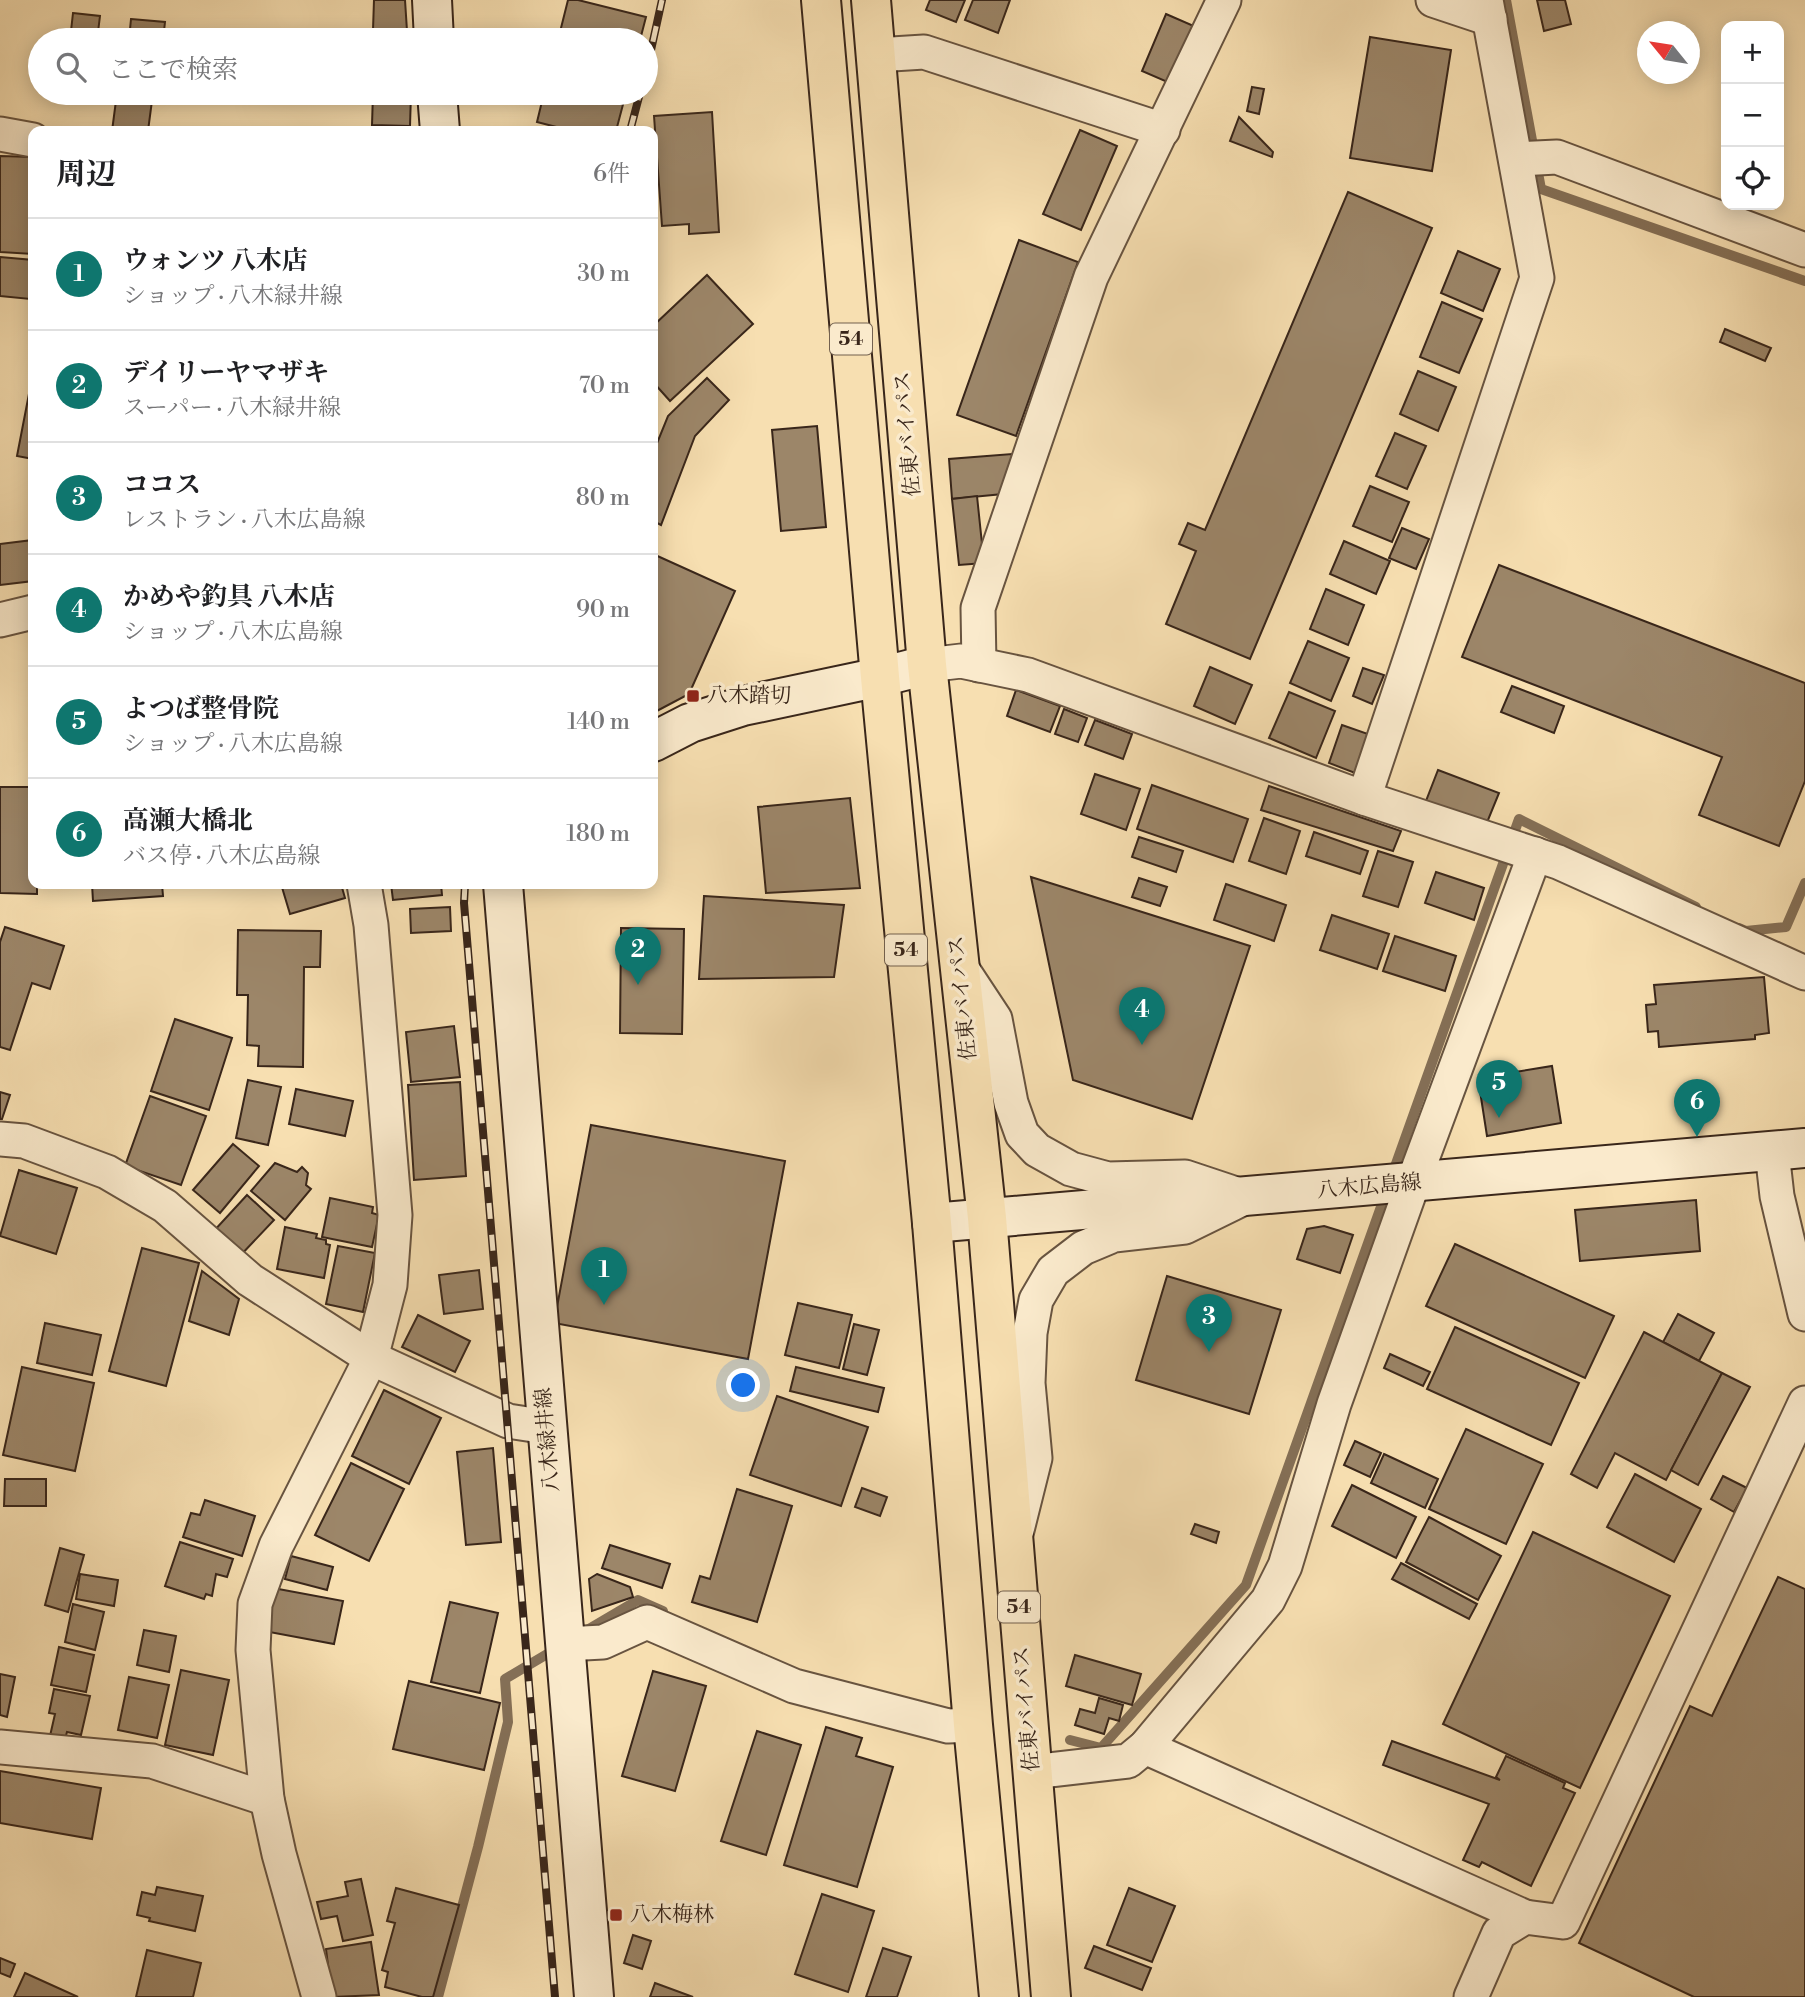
<!DOCTYPE html>
<html lang="ja">
<head>
<meta charset="utf-8">
<style>
	:root { --surface:#fff; --page:#f2f2f2; --text:#202124; --muted:#757577; --line:#e0e0e0; --accent:#0f766e }
	body { margin:0; font-family:"Libre Bodoni","Noto Serif JP",serif; background:var(--page); color:var(--text) }
	.controls { position:absolute; right:21px; top:21px; display:grid; overflow:hidden; border-radius:14px; box-shadow:0 4px 18px #0003 }
	.controls button { width:63px; height:63px; display:grid; place-items:center; padding:0; border:0; border-bottom:2px solid var(--line); background:var(--surface); color:var(--text); font:35px sans-serif }
	.compass { position:absolute; left:1637px; top:21px; width:63px; height:63px; border-radius:50%; background:var(--surface); box-shadow:0 4px 18px #0003; rotate:300deg }
	.you { position:absolute; left:744px; top:1386px; width:24px; height:24px; margin:-18px; border:5px solid #fff; border-radius:50%; background:#1a73e8; box-shadow:0 0 0 10px #1a73e833 }
	.badge { display:grid; place-items:center; width:46px; height:46px; border-radius:50%; background:var(--accent); color:#fff; font-size:23px; font-weight:700 }
	.pin { position:absolute; translate:-50% -58px; filter:drop-shadow(0 2px 4px #0008) }
	.pin::after { content:''; position:absolute; top:37px; width:24px; height:21px; background:inherit; clip-path:polygon(0 0,100% 0,50% 100%) }
	.list { margin:0; padding:0; list-style:none }
	h2 { display:flex; justify-content:space-between; align-items:center; height:91px; margin:0; padding:0 28px; font-size:30px }
	h2 small { font-size:23px; font-weight:400; color:var(--muted) }
	.list li { display:grid; grid-template-columns:46px 1fr auto; gap:21px; align-items:center; box-sizing:border-box; height:112px; padding:0 28px; border-top:2px solid var(--line) }
	.list b { display:block; font-size:26px; white-space:nowrap }
	.list p { margin:0; font-size:23px; white-space:nowrap; color:var(--muted) }
	.list em { font-size:23px; font-style:normal; color:var(--muted) }
	.icon { flex:none; width:38px; height:38px; fill:none; stroke:currentColor; stroke-width:2; stroke-linecap:round; stroke-linejoin:round }
	.map { position:relative; flex:none; width:1805px; height:1997px; overflow:hidden }
	.search { position:absolute; background:var(--surface); box-shadow:0 4px 18px #0003; left:28px; top:28px; width:630px; height:77px; display:flex; align-items:center; gap:18px; box-sizing:border-box; padding:0 24px; border-radius:38px; color:var(--muted); font-size:26px }
	.panel { position:absolute; background:var(--surface); box-shadow:0 4px 18px #0003; left:28px; top:126px; width:630px; height:763px; border-radius:14px }
	.map>svg:first-child { display:block }
	.lines { fill:none; stroke-linecap:round; stroke-linejoin:round }
	.stream { stroke:#846f56; stroke-width:10 }
	.building { fill:#9c8669; stroke:#39261a; stroke-width:2 }
	.street-casing { stroke:#685440; stroke-width:37 }
	.secondary-casing { stroke:#39261a; stroke-width:42 }
	.highway-casing { stroke:#39261a; stroke-width:42 }
	.street { stroke:#faeacc; stroke-width:33 }
	.secondary { stroke:#faeacc; stroke-width:38 }
	.highway { stroke:#f7dfb1; stroke-width:38 }
	.rail-casing { stroke:#39261a; stroke-width:8 }
	.rail { stroke:#faeacc; stroke-width:5; stroke-dasharray:16; stroke-linecap:butt }
	.poi-dot { fill:#8f2418; stroke:#faeacc; stroke-width:2.5 }
	.labels { text-anchor:middle; dominant-baseline:central; stroke-width:7; stroke-linejoin:round; paint-order:stroke }
	.shield { fill:#faeacc; stroke:#73614f; stroke-width:2 }
	.shield-label { font-size:19px; font-weight:bold; fill:#39261a }
	.street-label { font-size:21px; fill:#39261a; stroke:#faeacc }
	.poi-label { font-size:21px; fill:#39261a; stroke:#faeacc; text-anchor:start }
</style>
</head>
<body>
<div class="map">
<svg width="1805" height="1997" viewBox="0 0 1805 1997">
	<rect width="100%" height="100%" fill="#f7dfb1"/>
	<filter id="stains"><feTurbulence type="fractalNoise" baseFrequency=".00286" numOctaves="4"/><feColorMatrix values="0 0 0 0 .2 0 0 0 0 .09 0 0 0 0 .02 0 0 0 .5 -.17"/></filter>
	<radialGradient id="worn" r=".72"><stop offset=".6" stop-color="#630" stop-opacity="0"/><stop offset="1" stop-color="#630" stop-opacity=".3"/></radialGradient>
	<g class="lines">
		<g class="stream">
			<polyline points="1506,0 1541,189 1805,281"/>
			<polyline points="1739,928 1746,931 1786,927 1805,883"/>
			<polyline points="1392,1175 1519,819 1696,907"/>
			<polyline points="582,1633 638,1600 663,1611"/>
			<polyline points="1070,1740 1101,1748 1246,1585 1387,1190"/>
			<polyline points="438,1997 478,1847 508,1722 505,1679 559,1647"/>
		</g>
	</g>
	<g class="building">
		<polygon points="374,0 405,0 407,31 373,30"/>
		<polygon points="568,0 578,0 646,17 640,40 558,40"/>
		<polygon points="930,0 965,0 956,22 926,10"/>
		<polygon points="973,0 1010,0 998,33 965,20"/>
		<polygon points="1537,0 1565,0 1571,24 1544,31"/>
		<polygon points="73,13 100,16 97,40 70,40"/>
		<polygon points="1166,14 1196,27 1172,84 1142,71"/>
		<polygon points="131,19 165,22 163,40 129,40"/>
		<polygon points="1370,37 1451,50 1432,171 1350,158"/>
		<polygon points="1252,87 1264,89 1259,114 1247,111"/>
		<polygon points="117,93 153,93 148,131 112,131"/>
		<polygon points="373,93 411,93 410,126 372,125"/>
		<polygon points="544,93 626,93 616,131 572,131 537,122"/>
		<polygon points="712,112 719,232 689,234 689,224 662,226 654,116"/>
		<polygon points="1239,117 1273,152 1272,157 1230,141"/>
		<polygon points="1080,130 1117,146 1081,230 1043,214"/>
		<polygon points="0,156 33,157 33,254 0,252"/>
		<polygon points="1348,192 1432,228 1250,659 1166,624 1196,551 1179,544 1188,523 1205,530"/>
		<polygon points="1019,240 1078,262 1016,436 957,415"/>
		<polygon points="1458,251 1500,269 1483,311 1441,293"/>
		<polygon points="0,257 33,260 30,299 0,296"/>
		<polygon points="707,275 753,324 670,401 653,382 653,326"/>
		<polygon points="1442,302 1482,319 1459,373 1420,357"/>
		<polygon points="1725,329 1771,348 1765,361 1720,342"/>
		<polygon points="1418,371 1456,387 1438,431 1400,414"/>
		<polygon points="33,373 33,459 17,456"/>
		<polygon points="707,378 729,400 695,436 661,525 653,521 653,453 668,416"/>
		<polygon points="817,426 826,527 781,531 772,430"/>
		<polygon points="1395,433 1426,446 1407,489 1376,476"/>
		<polygon points="1012,454 1014,474 1003,494 952,499 949,459"/>
		<polygon points="1370,486 1409,502 1392,542 1353,526"/>
		<polygon points="977,496 984,563 959,565 952,499"/>
		<polygon points="1402,528 1429,539 1416,569 1389,558"/>
		<polygon points="33,540 33,581 0,585 0,544"/>
		<polygon points="1344,541 1390,561 1376,594 1330,574"/>
		<polygon points="653,554 735,591 689,694 653,713"/>
		<polygon points="1499,565 1805,683 1805,781 1779,846 1699,815 1722,757 1462,657"/>
		<polygon points="1326,589 1364,605 1348,645 1310,629"/>
		<polygon points="1308,641 1349,658 1331,701 1290,683"/>
		<polygon points="1210,667 1252,685 1235,724 1194,706"/>
		<polygon points="1363,668 1384,675 1372,704 1353,696"/>
		<polygon points="1512,686 1564,706 1554,733 1501,712"/>
		<polygon points="1016,690 1060,706 1050,732 1007,716"/>
		<polygon points="1289,692 1335,711 1316,758 1269,738"/>
		<polygon points="1064,709 1087,718 1078,742 1055,734"/>
		<polygon points="1095,720 1132,734 1123,759 1085,745"/>
		<polygon points="1342,725 1368,734 1355,773 1329,763"/>
		<polygon points="1438,770 1499,793 1486,825 1426,801"/>
		<polygon points="1095,774 1140,789 1126,830 1081,814"/>
		<polygon points="1152,785 1248,819 1233,862 1137,829"/>
		<polygon points="1269,786 1401,831 1393,851 1261,810"/>
		<polygon points="0,787 33,787 33,884 37,884 37,894 0,893"/>
		<polygon points="850,798 860,888 766,893 758,807"/>
		<polygon points="1264,818 1300,831 1286,874 1249,861"/>
		<polygon points="1314,832 1368,851 1360,874 1306,856"/>
		<polygon points="1139,837 1183,851 1176,872 1132,857"/>
		<polygon points="1378,851 1413,862 1398,907 1363,896"/>
		<polygon points="1436,872 1484,888 1474,920 1425,903"/>
		<polygon points="1031,877 1250,946 1192,1119 1073,1080"/>
		<polygon points="1139,878 1167,887 1160,906 1132,897"/>
		<polygon points="92,884 162,884 163,896 93,901"/>
		<polygon points="281,884 341,884 345,898 290,914"/>
		<polygon points="391,884 441,884 442,895 393,900"/>
		<polygon points="1226,884 1286,905 1274,941 1214,920"/>
		<polygon points="704,896 844,905 834,977 699,979"/>
		<polygon points="450,907 451,931 411,933 410,909"/>
		<polygon points="1332,915 1389,934 1377,969 1320,950"/>
		<polygon points="5,927 64,946 50,989 32,983 10,1050 0,1047 0,942"/>
		<polygon points="621,928 684,929 682,1034 620,1033"/>
		<polygon points="238,930 321,931 320,967 304,967 303,1067 258,1066 259,1046 247,1045 248,995 237,995"/>
		<polygon points="1395,936 1456,956 1445,991 1383,971"/>
		<polygon points="1764,977 1769,1033 1755,1035 1755,1039 1659,1047 1658,1031 1648,1032 1646,1005 1656,1004 1654,985"/>
		<polygon points="175,1019 232,1038 209,1110 151,1091"/>
		<polygon points="454,1026 460,1077 411,1082 406,1032"/>
		<polygon points="1552,1066 1561,1123 1487,1136 1478,1078"/>
		<polygon points="248,1080 281,1087 268,1145 236,1138"/>
		<polygon points="460,1082 466,1176 414,1180 408,1085"/>
		<polygon points="296,1089 353,1101 345,1136 289,1124"/>
		<polygon points="0,1092 10,1095 2,1119 0,1119"/>
		<polygon points="150,1096 206,1116 181,1185 125,1166"/>
		<polygon points="591,1125 785,1161 748,1359 554,1323"/>
		<polygon points="233,1144 259,1166 220,1213 193,1190"/>
		<polygon points="275,1163 297,1172 302,1167 308,1173 306,1185 311,1189 285,1220 251,1191"/>
		<polygon points="19,1170 77,1188 56,1254 0,1236"/>
		<polygon points="247,1195 274,1220 238,1258 212,1233"/>
		<polygon points="330,1198 373,1207 372,1213 379,1215 372,1247 322,1237"/>
		<polygon points="1696,1200 1700,1251 1580,1261 1575,1210"/>
		<polygon points="1324,1226 1353,1235 1340,1273 1297,1259 1307,1229"/>
		<polygon points="285,1227 317,1234 316,1238 326,1240 326,1244 330,1245 324,1278 277,1269"/>
		<polygon points="1455,1244 1614,1316 1585,1378 1426,1306"/>
		<polygon points="338,1246 375,1253 363,1312 326,1304"/>
		<polygon points="142,1248 199,1263 166,1386 109,1371"/>
		<polygon points="479,1270 483,1309 444,1314 439,1275"/>
		<polygon points="202,1271 239,1299 229,1335 189,1321"/>
		<polygon points="1167,1276 1281,1310 1249,1414 1136,1380"/>
		<polygon points="798,1303 852,1315 839,1368 785,1355"/>
		<polygon points="1678,1314 1714,1333 1699,1361 1663,1342"/>
		<polygon points="418,1315 470,1341 455,1372 402,1347"/>
		<polygon points="45,1323 101,1335 92,1375 37,1363"/>
		<polygon points="854,1324 879,1330 867,1375 843,1369"/>
		<polygon points="1455,1327 1579,1383 1551,1445 1427,1389"/>
		<polygon points="1644,1332 1722,1373 1666,1480 1615,1453 1597,1488 1571,1474"/>
		<polygon points="1390,1354 1430,1372 1423,1386 1384,1368"/>
		<polygon points="22,1367 94,1383 75,1471 3,1455"/>
		<polygon points="796,1367 884,1388 878,1412 790,1391"/>
		<polygon points="1722,1373 1750,1387 1698,1485 1671,1470"/>
		<polygon points="384,1390 441,1418 409,1484 352,1456"/>
		<polygon points="777,1396 868,1427 841,1506 750,1475"/>
		<polygon points="1466,1429 1543,1464 1506,1544 1429,1509"/>
		<polygon points="1355,1441 1381,1453 1370,1477 1344,1465"/>
		<polygon points="493,1448 501,1542 466,1545 457,1452"/>
		<polygon points="1384,1454 1438,1479 1425,1508 1371,1483"/>
		<polygon points="351,1463 404,1489 369,1561 315,1535"/>
		<polygon points="1635,1474 1701,1509 1674,1562 1607,1527"/>
		<polygon points="1723,1476 1747,1488 1734,1512 1711,1499"/>
		<polygon points="5,1479 46,1479 46,1506 4,1506"/>
		<polygon points="1352,1485 1416,1517 1396,1558 1332,1526"/>
		<polygon points="862,1488 887,1497 880,1516 855,1507"/>
		<polygon points="737,1489 792,1506 757,1622 692,1602 700,1576 710,1579"/>
		<polygon points="205,1500 255,1516 242,1556 183,1537 191,1513 200,1515"/>
		<polygon points="1429,1517 1501,1556 1478,1600 1406,1562"/>
		<polygon points="1195,1524 1219,1532 1216,1543 1191,1534"/>
		<polygon points="1533,1532 1670,1596 1580,1788 1443,1724"/>
		<polygon points="180,1542 233,1559 227,1577 216,1574 212,1596 206,1594 204,1599 165,1586"/>
		<polygon points="610,1545 670,1564 662,1588 602,1568"/>
		<polygon points="60,1548 84,1555 68,1612 45,1605"/>
		<polygon points="291,1556 333,1567 327,1590 285,1579"/>
		<polygon points="1401,1563 1477,1604 1469,1619 1392,1579"/>
		<polygon points="80,1574 118,1580 114,1606 76,1599"/>
		<polygon points="597,1574 630,1587 633,1597 592,1611 589,1579"/>
		<polygon points="1778,1577 1805,1589 1805,1997 1694,1997 1579,1943 1690,1706 1712,1716"/>
		<polygon points="273,1588 343,1601 334,1644 264,1631"/>
		<polygon points="450,1602 498,1613 480,1693 431,1682"/>
		<polygon points="73,1604 104,1612 95,1650 65,1642"/>
		<polygon points="144,1630 176,1636 169,1672 137,1665"/>
		<polygon points="59,1647 94,1655 86,1692 51,1685"/>
		<polygon points="1075,1655 1141,1674 1132,1705 1066,1686"/>
		<polygon points="181,1670 229,1680 213,1755 165,1745"/>
		<polygon points="653,1671 706,1686 675,1791 622,1776"/>
		<polygon points="0,1674 15,1677 7,1717 0,1715"/>
		<polygon points="129,1677 169,1685 157,1738 118,1730"/>
		<polygon points="409,1681 500,1703 484,1770 393,1749"/>
		<polygon points="54,1689 90,1696 81,1735 67,1732 65,1739 50,1736 55,1714 49,1713"/>
		<polygon points="1099,1698 1123,1705 1119,1721 1109,1718 1104,1734 1075,1725 1080,1709 1095,1713"/>
		<polygon points="826,1727 862,1738 856,1756 893,1767 857,1887 784,1865"/>
		<polygon points="757,1731 801,1745 766,1855 721,1841"/>
		<polygon points="1392,1741 1500,1780 1496,1777 1506,1756 1565,1783 1563,1788 1575,1793 1531,1886 1482,1862 1479,1867 1463,1860 1489,1804 1383,1765"/>
		<polygon points="0,1771 101,1788 92,1839 0,1823"/>
		<polygon points="361,1879 373,1935 343,1941 337,1916 321,1919 317,1902 348,1896 345,1882"/>
		<polygon points="157,1887 203,1896 195,1931 149,1921 150,1918 137,1915 142,1892 155,1895"/>
		<polygon points="396,1888 459,1905 433,1997 422,1997 385,1987 388,1972 382,1970 395,1923 387,1921"/>
		<polygon points="1129,1888 1175,1906 1152,1962 1107,1945"/>
		<polygon points="822,1894 874,1911 848,1992 795,1974"/>
		<polygon points="633,1935 651,1941 642,1969 624,1963"/>
		<polygon points="371,1942 379,1995 332,1997 326,1949"/>
		<polygon points="1094,1946 1151,1968 1142,1990 1085,1968"/>
		<polygon points="883,1948 911,1957 897,1997 866,1997"/>
		<polygon points="147,1950 201,1963 193,1997 136,1997"/>
		<polygon points="0,1958 15,1964 10,1977 0,1973"/>
		<polygon points="25,1973 78,1997 14,1997"/>
		<polygon points="655,1983 693,1997 650,1997"/>
	</g>
	<g class="lines">
		<defs>
			<g id="street">
				<polyline points="1433,0 1490,19"/>
				<polyline points="876,55 924,52 1163,130"/>
				<polyline points="0,134 33,140"/>
				<polyline points="1516,159 1557,157 1805,250"/>
				<polyline points="0,620 33,612"/>
				<polyline points="927,665 961,661 1028,675 1364,798 1558,862 1805,973"/>
				<polyline points="979,665 978,608 1091,277 1224,0"/>
				<polyline points="1364,798 1537,278 1486,0"/>
				<polyline points="960,966 995,1019 1011,1103 1022,1134 1037,1150 1071,1169 1108,1179 1185,1177 1239,1195"/>
				<polyline points="0,1139 24,1141 107,1172 165,1206 250,1280 371,1358 508,1421 547,1427"/>
				<polyline points="1772,1152 1777,1196 1805,1314"/>
				<polyline points="1017,1530 1035,1458 1028,1383 1030,1333 1036,1300 1053,1271 1083,1248 1114,1235 1185,1227 1240,1200"/>
				<polyline points="565,1644 603,1642 647,1622 794,1686 948,1726 973,1725"/>
				<polyline points="0,1747 152,1761 267,1799"/>
				<polyline points="1145,1747 1525,1917"/>
				<polyline points="1032,1772 1128,1761 1145,1747 1268,1600 1285,1566 1334,1404 1413,1183 1535,854"/>
				<polyline points="319,1997 279,1854 267,1799 253,1650 255,1604 276,1546 371,1358 390,1285 395,1215 371,925 364,884"/>
				<polyline points="1471,1997 1499,1933 1525,1917 1563,1922 1805,1403"/>
			</g>
			<g id="secondary">
				<polyline points="432,0 434,40"/>
				<polyline points="437,93 440,131"/>
				<polyline points="653,742 690,723 743,706 880,677 927,665"/>
				<polyline points="503,884 594,1997"/>
				<polyline points="932,1223 1805,1148"/>
			</g>
			<g id="highway">
				<polyline points="821,0 880,677 932,1223 973,1725 999,1997"/>
				<polyline points="871,0 927,665 987,1218 1051,1997"/>
			</g>
		</defs>
		<use href="#street" class="street-casing"/>
		<use href="#secondary" class="secondary-casing"/>
		<use href="#highway" class="highway-casing"/>
		<use href="#street" class="street"/>
		<use href="#secondary" class="secondary"/>
		<use href="#highway" class="highway"/>
		<defs>
			<g id="rail">
				<polyline points="646,73 662,0"/>
				<polyline points="630,131 640,93"/>
				<polyline points="465,884 464,903 555,1997"/>
			</g>
		</defs>
		<use href="#rail" class="rail-casing"/>
		<use href="#rail" class="rail"/>
	</g>
	<g class="poi-dot">
		<rect x="686" y="689" width="14" height="14" rx="3.5"/>
		<rect x="609" y="1908" width="14" height="14" rx="3.5"/>
	</g>
	<g class="labels">
		<g class="shield">
			<rect x="830" y="323.5" width="42" height="31" rx="5"/>
			<rect x="885" y="934.5" width="42" height="31" rx="5"/>
			<rect x="998" y="1591.5" width="42" height="31" rx="5"/>
		</g>
		<g class="shield-label">
			<text x="851" y="339">54</text>
			<text x="906" y="950">54</text>
			<text x="1019" y="1607">54</text>
		</g>
		<g class="street-label">
			<text transform="translate(908 434) rotate(-95)">佐東バイパス</text>
			<text transform="translate(963 998) rotate(-96)">佐東バイパス</text>
			<text transform="translate(1369 1187) rotate(-5)">八木広島線</text>
			<text transform="translate(548 1440) rotate(-95)">八木緑井線</text>
			<text transform="translate(1027 1709) rotate(-95)">佐東バイパス</text>
		</g>
		<g class="poi-label">
			<text x="707" y="696">八木踏切</text>
			<text x="630" y="1915">八木梅林</text>
		</g>
	</g>
	<rect width="100%" height="100%" filter="url(#stains)"/>
	<rect width="100%" height="100%" fill="url(#worn)"/>
</svg>
<div class="controls">
<button>+</button>
<button>−</button>
<button><svg class="icon" aria-label="locate" viewBox="0 0 24 24"><circle cx="12" cy="12" r="6"/><path d="M12 2v4M12 18v4M2 12h4M18 12h4"/></svg></button>
</div>
<svg class="compass" viewBox="-18 -18 36 36"><path d="M0-13l5 13h-10z" fill="#e53935"/><path d="M0 13l5-13h-10z" fill="#757577"/></svg>
<div class="you"></div>
<div class="pin badge" style="left:604px;top:1305px">1</div>
<div class="pin badge" style="left:638px;top:985px">2</div>
<div class="pin badge" style="left:1209px;top:1352px">3</div>
<div class="pin badge" style="left:1142px;top:1045px">4</div>
<div class="pin badge" style="left:1499px;top:1118px">5</div>
<div class="pin badge" style="left:1697px;top:1137px">6</div>
<div class="search"><svg class="icon" aria-label="search" viewBox="0 0 24 24"><circle cx="10" cy="10" r="6"/><path d="M15 15l6 6"/></svg>ここで検索</div>
<section class="panel">
<h2>周辺<small>6件</small></h2>
<ul class="list">
<li><span class="badge">1</span><div><b>ウォンツ 八木店</b><p>ショップ · 八木緑井線</p></div><em>30 m</em></li>
<li><span class="badge">2</span><div><b>デイリーヤマザキ</b><p>スーパー · 八木緑井線</p></div><em>70 m</em></li>
<li><span class="badge">3</span><div><b>ココス</b><p>レストラン · 八木広島線</p></div><em>80 m</em></li>
<li><span class="badge">4</span><div><b>かめや釣具 八木店</b><p>ショップ · 八木広島線</p></div><em>90 m</em></li>
<li><span class="badge">5</span><div><b>よつば整骨院</b><p>ショップ · 八木広島線</p></div><em>140 m</em></li>
<li><span class="badge">6</span><div><b>高瀬大橋北</b><p>バス停 · 八木広島線</p></div><em>180 m</em></li>
</ul>
</section>
</div>
</body>
</html>
